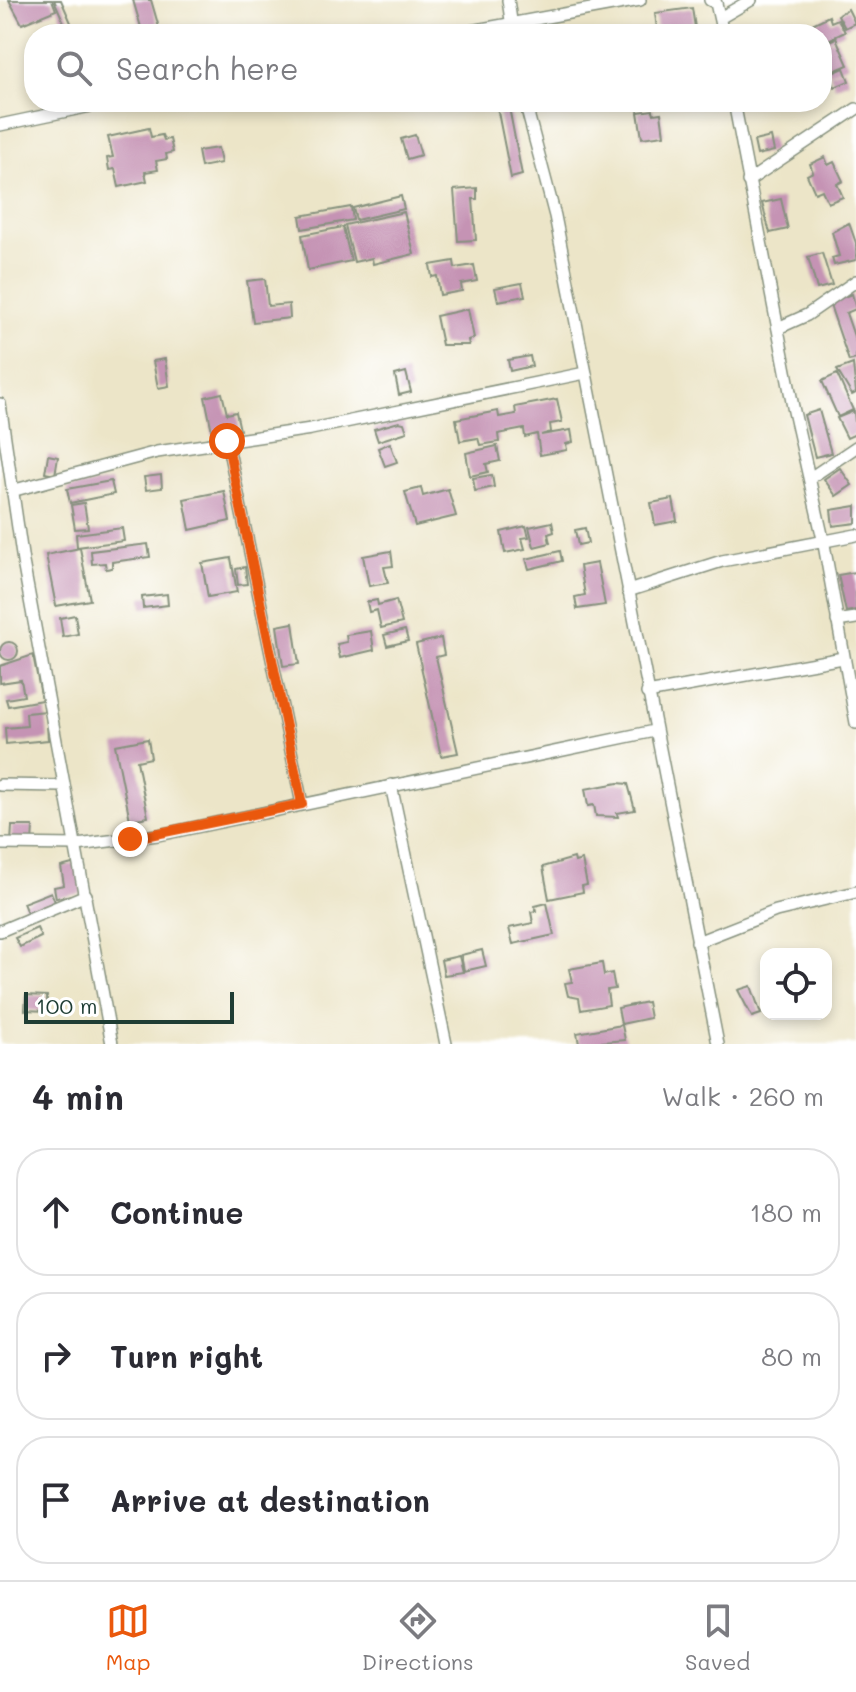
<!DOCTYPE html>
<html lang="en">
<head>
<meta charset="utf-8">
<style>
	:root { --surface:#fff; --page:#f2f2f3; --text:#2b2b33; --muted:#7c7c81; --line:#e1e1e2; --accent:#ea580c }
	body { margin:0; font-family:Mali,sans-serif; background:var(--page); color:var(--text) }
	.controls { position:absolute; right:24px; bottom:24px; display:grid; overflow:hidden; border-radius:16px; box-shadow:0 4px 12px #0003 }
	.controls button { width:72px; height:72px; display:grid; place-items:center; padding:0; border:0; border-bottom:2px solid var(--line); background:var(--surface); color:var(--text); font:40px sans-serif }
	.scale { position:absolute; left:24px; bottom:20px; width:210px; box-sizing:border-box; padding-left:8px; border:4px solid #1f3d34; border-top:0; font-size:22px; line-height:28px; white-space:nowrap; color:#1f3d34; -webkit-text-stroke:6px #fff; paint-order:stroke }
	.stop { position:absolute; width:24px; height:24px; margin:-18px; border:6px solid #ea580c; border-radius:50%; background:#fff }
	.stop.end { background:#ea580c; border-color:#fff; box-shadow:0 2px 8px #0008 }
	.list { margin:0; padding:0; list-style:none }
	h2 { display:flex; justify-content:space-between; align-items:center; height:104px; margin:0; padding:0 32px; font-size:34px }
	h2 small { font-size:26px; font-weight:400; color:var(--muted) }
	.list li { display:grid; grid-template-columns:52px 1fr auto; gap:24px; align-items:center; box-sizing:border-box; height:128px; margin:0 16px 16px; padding:0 16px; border:2px solid var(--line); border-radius:32px }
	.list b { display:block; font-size:30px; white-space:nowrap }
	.list em { font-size:26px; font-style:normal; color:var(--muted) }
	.icon { flex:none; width:44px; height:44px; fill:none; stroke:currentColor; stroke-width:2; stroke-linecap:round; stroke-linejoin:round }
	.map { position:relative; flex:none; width:856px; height:1044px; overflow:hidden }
	.search { position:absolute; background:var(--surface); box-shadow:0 4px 12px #0003; left:24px; right:24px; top:24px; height:88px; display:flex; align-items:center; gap:20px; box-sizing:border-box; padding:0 28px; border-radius:32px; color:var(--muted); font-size:30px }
	.sheet { height:536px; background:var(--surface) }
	nav { display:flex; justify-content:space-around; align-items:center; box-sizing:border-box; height:112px; border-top:2px solid var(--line); background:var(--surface); font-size:22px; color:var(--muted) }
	nav a { display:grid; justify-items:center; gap:4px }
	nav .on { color:var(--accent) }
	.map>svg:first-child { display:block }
	.building { fill:#c593b4 }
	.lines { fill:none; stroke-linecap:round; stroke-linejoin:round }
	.minor-casing { stroke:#86917e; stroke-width:14 }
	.minor { stroke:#fff; stroke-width:11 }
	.route { stroke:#ea580c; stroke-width:10 }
</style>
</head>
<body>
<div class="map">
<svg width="856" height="1044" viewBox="0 0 856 1044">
	<rect width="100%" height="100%" fill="#fff"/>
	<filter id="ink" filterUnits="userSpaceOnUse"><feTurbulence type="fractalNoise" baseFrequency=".0125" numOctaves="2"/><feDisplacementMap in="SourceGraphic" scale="16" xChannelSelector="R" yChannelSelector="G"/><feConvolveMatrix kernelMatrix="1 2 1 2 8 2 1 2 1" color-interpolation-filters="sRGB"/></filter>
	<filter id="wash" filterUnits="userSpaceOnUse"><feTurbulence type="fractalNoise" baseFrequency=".006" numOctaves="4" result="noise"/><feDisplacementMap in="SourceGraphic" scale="32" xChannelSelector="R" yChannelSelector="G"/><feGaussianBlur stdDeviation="1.8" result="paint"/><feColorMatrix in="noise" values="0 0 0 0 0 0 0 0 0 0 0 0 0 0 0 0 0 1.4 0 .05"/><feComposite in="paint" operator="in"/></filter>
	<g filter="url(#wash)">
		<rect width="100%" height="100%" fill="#ece5c8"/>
		<g id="blocks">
			<g class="building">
				<polygon points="9,0 52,0 56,10 22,24"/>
				<polygon points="54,0 61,0 76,34 69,34"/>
				<polygon points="133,0 151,0 160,31 143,34"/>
				<polygon points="692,8 696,34 648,34 648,31 657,29 655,13"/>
				<polygon points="848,9 855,23 845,28 838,15"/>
				<polygon points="829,16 831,22 838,19 845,32 822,43 822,34 812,34 808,26"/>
				<polygon points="836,38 848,65 829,73 822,57 822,44"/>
				<polygon points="844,68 849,81 835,87 830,74"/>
				<polygon points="496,102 508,102 522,175 511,178"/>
				<polygon points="653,110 654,114 661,113 664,135 642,138 638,112"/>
				<polygon points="149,128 151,137 162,135 164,140 170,139 173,152 166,154 167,159 156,161 158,170 145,172 147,181 119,187 115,169 109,170 107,158 113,157 108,137"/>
				<polygon points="415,135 421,155 407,159 401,139"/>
				<polygon points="771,137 774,151 757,155 754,141"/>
				<polygon points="218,148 221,163 201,167 198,151"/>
				<polygon points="825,157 828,165 834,162 843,181 837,184 843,197 828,203 822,190 815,193 807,175 813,172 810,164"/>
				<polygon points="477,188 477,199 473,199 476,240 458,241 454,190"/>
				<polygon points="401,196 404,209 356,220 353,208"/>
				<polygon points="781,199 788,229 770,233 762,203"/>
				<polygon points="351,207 353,220 302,229 300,216"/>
				<polygon points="404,212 414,254 373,264 372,258 354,262 345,225"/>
				<polygon points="849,223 856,243 856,260 834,265 832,258 839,256 832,232"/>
				<polygon points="343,227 351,261 308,270 302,235"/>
				<polygon points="822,253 832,285 817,289 808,257"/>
				<polygon points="454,261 455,268 474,265 477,281 461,284 462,291 440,295 437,276 432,277 430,265"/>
				<polygon points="265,279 268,306 289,304 290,318 253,322 247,281"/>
				<polygon points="522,283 525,296 498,301 495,288"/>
				<polygon points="852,294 856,309 846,313 856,342 856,359 849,361 829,302"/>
				<polygon points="468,309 474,338 468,340 469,345 442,345 436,316"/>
				<polygon points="530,356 532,366 510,371 508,360"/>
				<polygon points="165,359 169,386 158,388 153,361"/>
				<polygon points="853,364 856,393 852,395 837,370"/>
				<polygon points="406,372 411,392 399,395 395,375"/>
				<polygon points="837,374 853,410 838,417 822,381"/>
				<polygon points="222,393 227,414 236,412 240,430 213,436 205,397"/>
				<polygon points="557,399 562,422 550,424 551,432 541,435 571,430 573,442 566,444 567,450 540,455 537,434 525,437 524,429 498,434 499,442 480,445 478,438 460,441 456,419 498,411 499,417 516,414 515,407"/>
				<polygon points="819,410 831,453 815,457 804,415"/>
				<polygon points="854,411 856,434 847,438 837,418"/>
				<polygon points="399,422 404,423 407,432 378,441 374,429"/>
				<polygon points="390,443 397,462 385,466 378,448"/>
				<polygon points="497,446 500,461 486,464 488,472 470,476 466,453"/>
				<polygon points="48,455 58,457 55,475 45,473"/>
				<polygon points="840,468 852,485 836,496 824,479"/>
				<polygon points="161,475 162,488 146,490 144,477"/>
				<polygon points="492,475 494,487 475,491 473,478"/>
				<polygon points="111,481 114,494 70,503 67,489"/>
				<polygon points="421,488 423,496 448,489 456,516 415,526 405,492"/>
				<polygon points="224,491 230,521 190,530 184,499"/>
				<polygon points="673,499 677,521 655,525 651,503"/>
				<polygon points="84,503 88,528 75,529 71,505"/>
				<polygon points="856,506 856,523 833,526 831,510"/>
				<polygon points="552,522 554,532 548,534 550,543 534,547 529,527"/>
				<polygon points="526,526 529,537 522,538 525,549 505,553 501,532"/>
				<polygon points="122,528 124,541 77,547 76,534"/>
				<polygon points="585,528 588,543 578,545 575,530"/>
				<polygon points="148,544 150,557 112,562 112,568 106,569 105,563 92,564 91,551"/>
				<polygon points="80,548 90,600 56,606 46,555"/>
				<polygon points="391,551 393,566 384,567 388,583 369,586 363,556"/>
				<polygon points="560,551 562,561 529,569 526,559"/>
				<polygon points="231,558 237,592 208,597 202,563"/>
				<polygon points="597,563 605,605 577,609 575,597 585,595 580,566"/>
				<polygon points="245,567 247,584 238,585 236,569"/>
				<polygon points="856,572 856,610 846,612 838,575"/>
				<polygon points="167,594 168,605 143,608 142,597"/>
				<polygon points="377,600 378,605 396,600 402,623 381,628 377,610 369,612 367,602"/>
				<polygon points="75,615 78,634 63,637 60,618"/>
				<polygon points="293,623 299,664 283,666 277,626"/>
				<polygon points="405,630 408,641 387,646 384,635"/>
				<polygon points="371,631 374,650 340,658 337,644 347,642 346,635"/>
				<polygon points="441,638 444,655 436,657 458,753 441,756 416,644"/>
				<circle cx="9" cy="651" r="9"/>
				<polygon points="33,655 42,700 8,706 6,699 24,696 21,680 0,683 0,666"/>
				<polygon points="46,711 48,740 6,744 5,728 27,726 26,713"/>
				<polygon points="148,739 151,758 137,761 148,817 130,820 115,745"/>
				<polygon points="618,783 628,784 635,810 617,813 618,817 596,816 594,805 588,806 585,789"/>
				<polygon points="12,826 33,826 32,844 11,843"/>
				<polygon points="574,858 575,862 582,860 587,885 582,886 583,892 549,899 543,867"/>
				<polygon points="76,863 82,893 56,898 54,887 64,885 61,867"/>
				<polygon points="51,892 55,902 27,913 23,903"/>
				<polygon points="547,903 554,935 513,944 509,928 533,923 531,912 536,911 535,906"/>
				<polygon points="37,928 41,937 20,947 15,938"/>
				<polygon points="482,950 486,966 464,971 461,955"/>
				<polygon points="459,956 463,972 444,975 441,960"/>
				<polygon points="602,963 604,975 612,973 615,989 607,990 609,1005 581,1010 579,998 568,996 565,983 572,982 569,969"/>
				<polygon points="751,986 761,1014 752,1017 738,990"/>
				<polygon points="26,995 47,996 47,1011 25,1010"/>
				<polygon points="647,1002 650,1018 621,1024 618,1008"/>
				<polygon points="622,1025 625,1040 579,1044 577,1033"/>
			</g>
		</g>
	</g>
	<g filter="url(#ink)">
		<use href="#blocks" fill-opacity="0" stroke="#86917e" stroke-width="2"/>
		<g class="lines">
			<defs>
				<g id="minor">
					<polyline points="508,0 513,34"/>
					<polyline points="710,0 716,3 723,34"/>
					<polyline points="720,18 751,0"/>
					<polyline points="454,34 640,0"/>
					<polyline points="525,102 555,216 718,1044"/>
					<polyline points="734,102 793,407 823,539 856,723"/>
					<polyline points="0,125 110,102"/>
					<polyline points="748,181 856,109"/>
					<polyline points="778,328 807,315 856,281"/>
					<polyline points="0,404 23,562 112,1044"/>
					<polyline points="227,441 302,804"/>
					<polyline points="810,478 856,447"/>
					<polyline points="15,490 157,452 311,429 585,373"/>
					<polyline points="628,591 722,561 856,535"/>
					<polyline points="837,621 856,618"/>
					<polyline points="647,693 843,658"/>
					<polyline points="0,785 62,786"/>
					<polyline points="391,785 446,1044"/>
					<polyline points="0,844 77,845 158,835 654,731"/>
					<polyline points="0,931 86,895"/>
					<polyline points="697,942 776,911 856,892"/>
				</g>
			</defs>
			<use href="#minor" class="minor-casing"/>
			<use href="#minor" class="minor"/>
		</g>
	</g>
	<g class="lines" filter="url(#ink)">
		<polyline class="route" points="130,839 302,804 227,441"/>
	</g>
</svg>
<div class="controls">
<button><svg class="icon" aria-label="locate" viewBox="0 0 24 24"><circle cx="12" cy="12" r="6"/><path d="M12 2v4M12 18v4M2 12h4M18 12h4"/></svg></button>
</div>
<div class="scale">100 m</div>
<div class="stop" style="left:227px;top:441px"></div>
<div class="stop end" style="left:130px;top:839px"></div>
<div class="search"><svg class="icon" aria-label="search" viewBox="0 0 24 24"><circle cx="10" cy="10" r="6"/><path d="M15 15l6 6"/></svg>Search here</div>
</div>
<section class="sheet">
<h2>4 min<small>Walk · 260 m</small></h2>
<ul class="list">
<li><svg class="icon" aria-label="ahead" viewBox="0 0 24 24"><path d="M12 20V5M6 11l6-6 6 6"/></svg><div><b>Continue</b></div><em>180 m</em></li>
<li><svg class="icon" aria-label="right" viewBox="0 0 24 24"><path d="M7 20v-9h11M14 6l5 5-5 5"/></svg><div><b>Turn right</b></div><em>80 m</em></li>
<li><svg class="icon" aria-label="arrive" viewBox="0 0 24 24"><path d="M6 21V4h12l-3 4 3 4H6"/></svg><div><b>Arrive at destination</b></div></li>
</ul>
</section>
<nav>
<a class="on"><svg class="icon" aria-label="map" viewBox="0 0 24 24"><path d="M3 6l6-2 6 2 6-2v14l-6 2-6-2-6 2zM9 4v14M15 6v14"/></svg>Map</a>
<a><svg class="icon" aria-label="directions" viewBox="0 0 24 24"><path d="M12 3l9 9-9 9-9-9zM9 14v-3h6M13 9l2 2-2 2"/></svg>Directions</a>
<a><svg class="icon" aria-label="saved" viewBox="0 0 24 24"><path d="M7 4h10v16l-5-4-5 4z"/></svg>Saved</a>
</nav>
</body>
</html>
